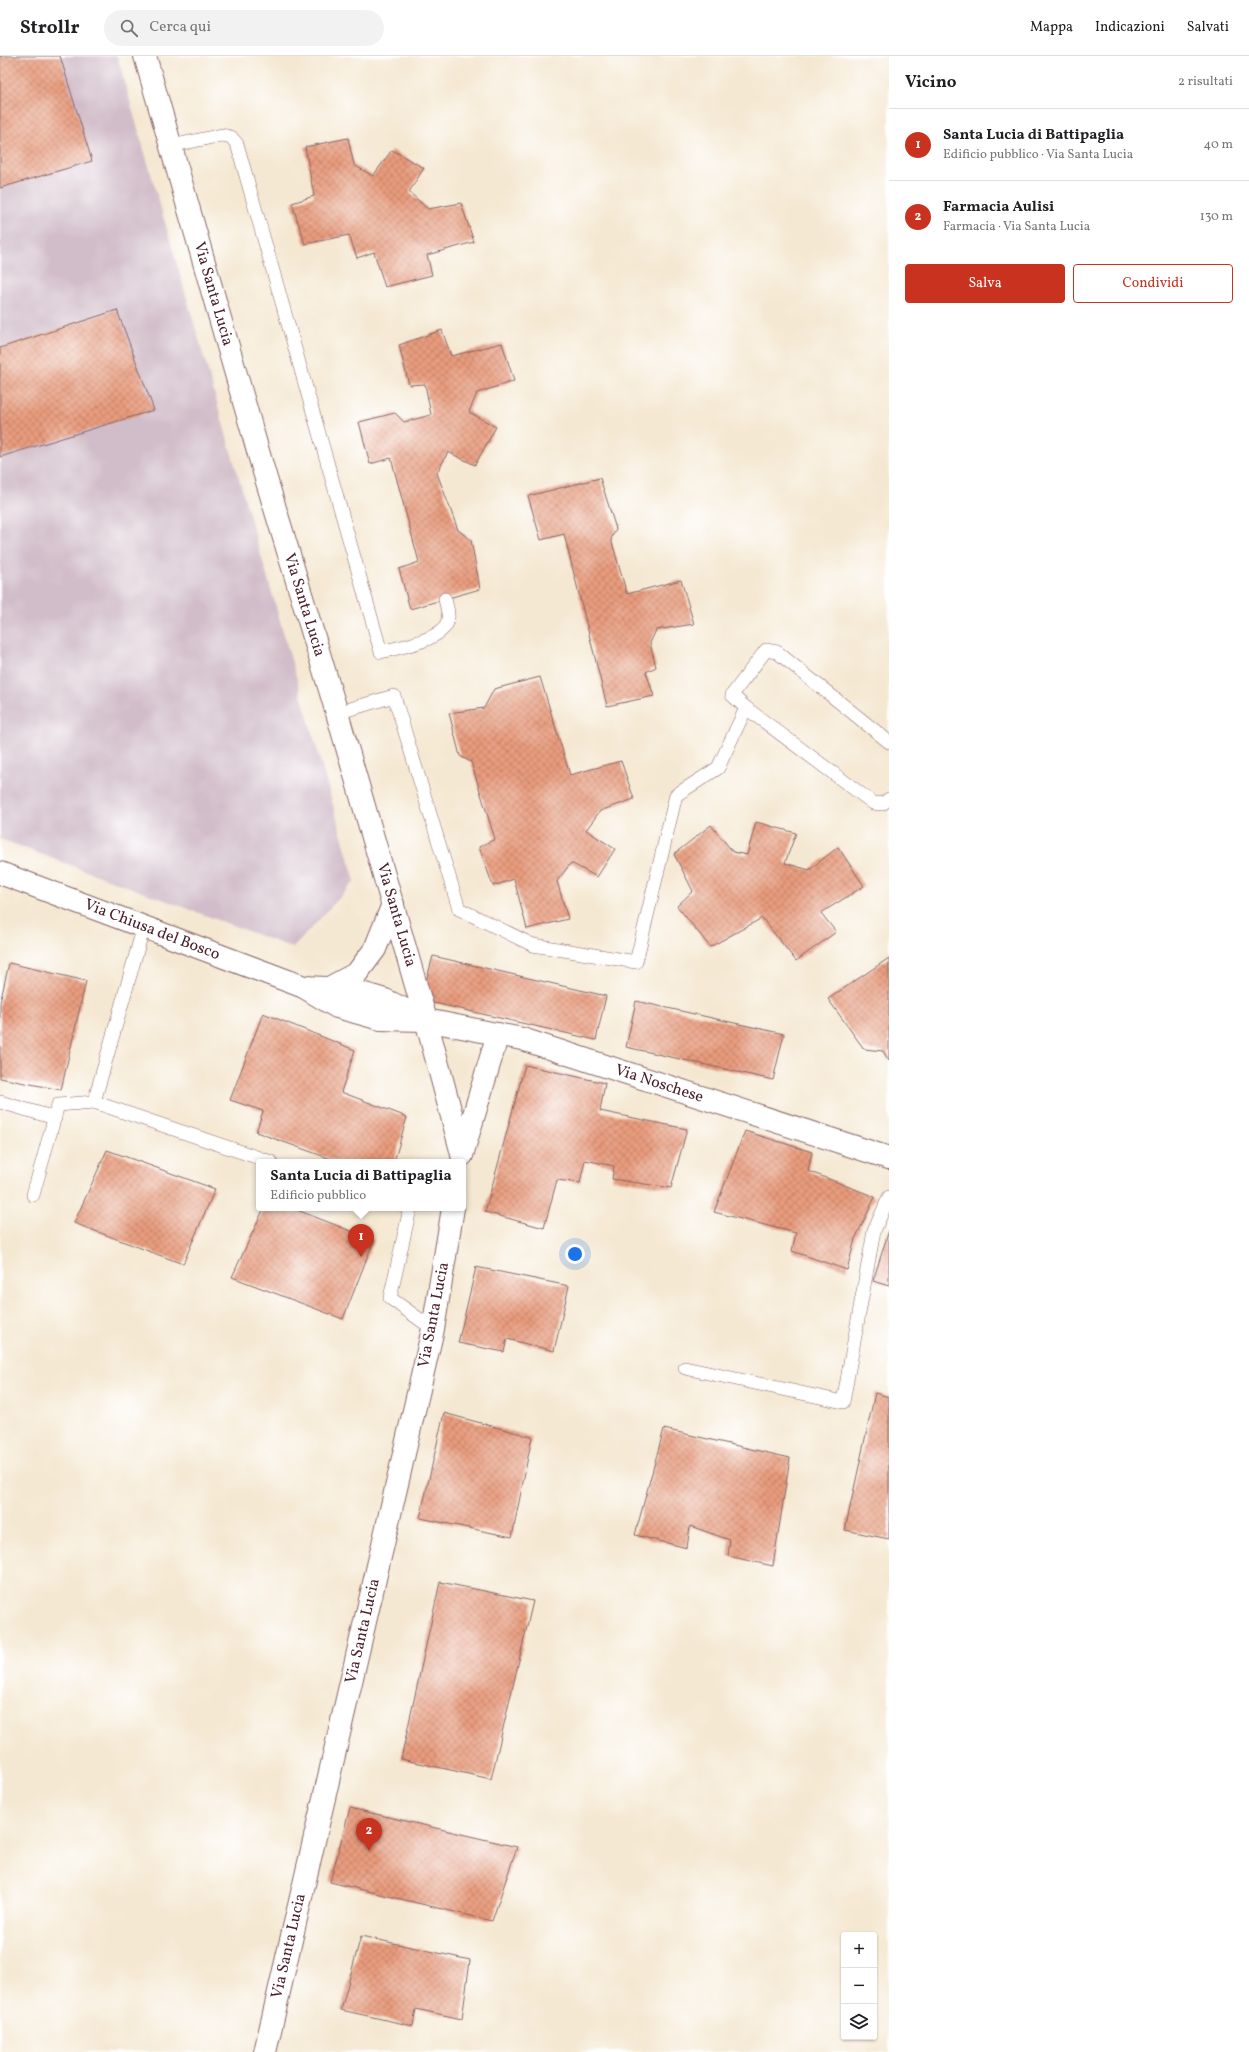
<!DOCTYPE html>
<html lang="it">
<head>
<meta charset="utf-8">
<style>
	:root { --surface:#fff; --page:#f2f2f2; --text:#202124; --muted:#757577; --line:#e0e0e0; --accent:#c8321e }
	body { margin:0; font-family:Vollkorn,serif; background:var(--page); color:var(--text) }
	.controls { position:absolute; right:12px; bottom:12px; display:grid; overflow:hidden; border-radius:4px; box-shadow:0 1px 3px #0004 }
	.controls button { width:36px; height:36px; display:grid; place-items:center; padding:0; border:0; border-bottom:1px solid var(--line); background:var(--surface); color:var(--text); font:20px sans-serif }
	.you { position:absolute; left:575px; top:1198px; width:14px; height:14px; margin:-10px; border:3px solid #fff; border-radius:50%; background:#1a73e8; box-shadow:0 0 0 6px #1a73e833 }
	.badge { display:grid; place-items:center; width:26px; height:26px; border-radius:50%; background:var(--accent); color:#fff; font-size:13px; font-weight:700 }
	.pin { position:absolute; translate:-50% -33px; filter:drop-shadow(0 1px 2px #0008) }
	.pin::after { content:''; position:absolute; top:21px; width:14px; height:12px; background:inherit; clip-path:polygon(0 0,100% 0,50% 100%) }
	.popup { position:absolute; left:256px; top:1103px; width:210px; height:52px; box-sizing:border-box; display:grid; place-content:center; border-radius:4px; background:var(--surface); filter:drop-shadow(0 1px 3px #0005); font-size:13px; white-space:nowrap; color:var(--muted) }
	.popup b { font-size:15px; color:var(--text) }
	.popup::after { content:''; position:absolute; left:50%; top:100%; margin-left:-8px; border:8px solid transparent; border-top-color:var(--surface) }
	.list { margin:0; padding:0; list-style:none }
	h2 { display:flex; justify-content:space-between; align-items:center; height:52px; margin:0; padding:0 16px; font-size:17px }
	h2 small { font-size:13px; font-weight:400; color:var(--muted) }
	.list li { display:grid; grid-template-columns:26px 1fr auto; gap:12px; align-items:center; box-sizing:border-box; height:72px; padding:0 16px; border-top:1px solid var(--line) }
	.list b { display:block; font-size:15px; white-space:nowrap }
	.list p { margin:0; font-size:13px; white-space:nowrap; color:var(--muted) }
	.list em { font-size:13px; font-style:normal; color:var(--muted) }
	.actions { display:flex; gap:8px; padding:12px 16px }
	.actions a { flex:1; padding:9px 0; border:1px solid var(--accent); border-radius:4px; text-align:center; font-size:14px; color:var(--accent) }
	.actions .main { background:var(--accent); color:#fff }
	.icon { flex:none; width:22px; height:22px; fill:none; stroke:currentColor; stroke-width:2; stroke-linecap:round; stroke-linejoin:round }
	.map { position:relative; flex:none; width:889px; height:1996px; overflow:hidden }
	header { display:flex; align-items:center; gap:24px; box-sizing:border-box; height:56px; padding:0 20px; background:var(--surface); border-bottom:1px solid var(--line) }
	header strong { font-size:19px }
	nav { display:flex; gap:22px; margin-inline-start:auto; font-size:14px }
	.search { width:280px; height:36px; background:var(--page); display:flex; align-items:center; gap:10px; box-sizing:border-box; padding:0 14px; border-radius:22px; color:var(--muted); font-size:15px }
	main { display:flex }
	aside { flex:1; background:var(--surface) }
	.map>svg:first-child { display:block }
	.industrial { fill:#d1bdc9 }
	.building { fill:url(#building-cross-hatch) }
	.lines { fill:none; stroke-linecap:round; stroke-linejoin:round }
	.lane-casing { stroke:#866565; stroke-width:14 }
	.secondary-casing { stroke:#866565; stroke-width:24 }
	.lane { stroke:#fff; stroke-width:13 }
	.secondary { stroke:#fff; stroke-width:22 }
	.labels { text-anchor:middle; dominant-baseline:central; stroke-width:3; stroke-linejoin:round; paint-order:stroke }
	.street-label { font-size:16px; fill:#4a1f2b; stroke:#fff }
</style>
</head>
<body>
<header>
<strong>Strollr</strong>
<div class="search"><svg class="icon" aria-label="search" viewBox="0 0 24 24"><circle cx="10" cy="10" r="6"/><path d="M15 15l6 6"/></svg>Cerca qui</div>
<nav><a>Mappa</a><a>Indicazioni</a><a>Salvati</a></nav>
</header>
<main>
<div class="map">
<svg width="889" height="1996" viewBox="0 0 889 1996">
	<defs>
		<pattern id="building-cross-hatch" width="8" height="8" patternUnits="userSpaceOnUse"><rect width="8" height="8" fill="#e99c7e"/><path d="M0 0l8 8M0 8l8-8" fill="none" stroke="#bf7f67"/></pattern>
	</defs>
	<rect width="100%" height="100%" fill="#fff"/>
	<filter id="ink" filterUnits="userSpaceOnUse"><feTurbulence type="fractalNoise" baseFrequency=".025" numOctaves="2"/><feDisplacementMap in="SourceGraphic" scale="8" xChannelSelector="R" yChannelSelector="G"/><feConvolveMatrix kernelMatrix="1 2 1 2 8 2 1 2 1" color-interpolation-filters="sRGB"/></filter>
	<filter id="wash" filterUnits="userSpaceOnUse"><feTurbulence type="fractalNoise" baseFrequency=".012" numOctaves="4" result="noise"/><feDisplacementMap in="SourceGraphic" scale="16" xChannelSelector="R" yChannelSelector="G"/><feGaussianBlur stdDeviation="0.9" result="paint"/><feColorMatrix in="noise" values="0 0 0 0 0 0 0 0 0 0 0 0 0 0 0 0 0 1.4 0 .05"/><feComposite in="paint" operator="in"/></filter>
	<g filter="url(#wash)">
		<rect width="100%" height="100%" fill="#f5e8d2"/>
		<polygon class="industrial" points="0,0 117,0 355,825 293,892 0,783"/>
		<g id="blocks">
			<g class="building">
				<polygon points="0,0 60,0 92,105 0,132"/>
				<polygon points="348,82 354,109 373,120 392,94 424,112 409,136 428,153 461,147 474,186 427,199 432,219 385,231 374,196 357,202 349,179 305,188 292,147 314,140 305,91"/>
				<polygon points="117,254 154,354 0,401 0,292"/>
				<polygon points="442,274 451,300 502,287 514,325 477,337 469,356 496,371 475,409 448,396 437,417 458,474 471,484 480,533 410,553 399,513 419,506 391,402 370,408 359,366 395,357 404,366 431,359 425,328 409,329 399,289"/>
				<polygon points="600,422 616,473 611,483 627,538 681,524 694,568 656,574 650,587 656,611 646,616 654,640 607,650 564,478 541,484 528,440"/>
				<polygon points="540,621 570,719 621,705 634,743 600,755 586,774 615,793 597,821 571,807 557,825 568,863 527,873 514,823 493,830 479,791 495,783 471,706 460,700 449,657 484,652 494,633"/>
				<polygon points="756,766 796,777 785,807 809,814 838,791 864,830 821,857 836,876 796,905 762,862 710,891 677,850 693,835 674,798 711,769 733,796 747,799"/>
				<polygon points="433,900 606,940 596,984 421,944"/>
				<polygon points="889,902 889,1005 883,995 864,993 828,943"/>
				<polygon points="9,907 86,925 61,1034 0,1022 0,947"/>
				<polygon points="636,945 784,978 773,1024 626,991"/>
				<polygon points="263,957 355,994 341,1036 407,1061 394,1106 339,1106 256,1076 263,1055 230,1044"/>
				<polygon points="525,1009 605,1027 600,1055 687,1073 671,1132 612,1123 614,1110 585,1104 580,1127 557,1124 544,1172 485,1156"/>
				<polygon points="745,1075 812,1096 808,1115 875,1141 855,1183 847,1214 792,1195 796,1177 714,1156"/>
				<polygon points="107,1094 215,1133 183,1208 74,1167"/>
				<polygon points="264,1152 292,1152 374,1184 343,1263 232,1221"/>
				<polygon points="889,1174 889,1230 873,1225"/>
				<polygon points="476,1211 569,1230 554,1295 507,1283 504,1296 458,1287"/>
				<polygon points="875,1337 889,1341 889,1483 845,1474"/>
				<polygon points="444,1357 532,1381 512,1481 420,1462"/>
				<polygon points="664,1373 790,1402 773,1510 728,1500 730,1484 690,1470 687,1492 635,1479"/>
				<polygon points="440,1526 533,1545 491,1723 401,1703"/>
				<polygon points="350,1752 517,1791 492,1865 330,1826"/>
				<polygon points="361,1880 470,1904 462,1963 416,1953 413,1970 341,1954"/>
			</g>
		</g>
	</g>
	<g filter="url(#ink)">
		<use href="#blocks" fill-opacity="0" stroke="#866565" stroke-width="1"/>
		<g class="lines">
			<defs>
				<g id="lane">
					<path d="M171 90 222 79 231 81 237 88 381 596C399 591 447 584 448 562 449 556 446 549 445 543"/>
					<polyline points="746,652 873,747 882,748 889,743"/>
					<polyline points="337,657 394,640 459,853 533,889 636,906 676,739 718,712 746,652 732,639 766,594 777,596 889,686"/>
					<polyline points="144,870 94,1046 271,1106"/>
					<polyline points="0,1046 55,1062"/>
					<polyline points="33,1139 58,1049 94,1046"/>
					<polyline points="406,1152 410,1153 390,1242 433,1273"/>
					<polyline points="685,1312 843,1346 874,1175 889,1141"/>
				</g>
				<g id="secondary">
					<polyline points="145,0 264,416 337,657 426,964 462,1098"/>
					<polyline points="0,817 304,931"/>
					<polyline points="329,932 357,917 375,893 393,848"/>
					<polyline points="426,964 385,944 348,933 304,931 337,951 380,963 426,964 522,983 889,1102"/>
					<polyline points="462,1099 498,978"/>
					<polyline points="265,1996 433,1273 453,1152"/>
				</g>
			</defs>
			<use href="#lane" class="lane-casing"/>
			<use href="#secondary" class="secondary-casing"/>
			<use href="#lane" class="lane"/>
			<use href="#secondary" class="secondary"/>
		</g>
	</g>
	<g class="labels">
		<g class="street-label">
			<text transform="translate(213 238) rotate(74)">Via Santa Lucia</text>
			<text transform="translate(304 549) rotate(73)">Via Santa Lucia</text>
			<text transform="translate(396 859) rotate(74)">Via Santa Lucia</text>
			<text transform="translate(152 874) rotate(21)">Via Chiusa del Bosco</text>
			<text transform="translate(659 1028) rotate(18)">Via Noschese</text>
			<text transform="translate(434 1259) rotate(-79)">Via Santa Lucia</text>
			<text transform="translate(363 1575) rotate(-77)">Via Santa Lucia</text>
			<text transform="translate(289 1890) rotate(-77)">Via Santa Lucia</text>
		</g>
	</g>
</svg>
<div class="controls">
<button>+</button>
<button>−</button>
<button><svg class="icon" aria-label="layers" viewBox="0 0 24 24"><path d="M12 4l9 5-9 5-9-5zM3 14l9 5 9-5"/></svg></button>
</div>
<div class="you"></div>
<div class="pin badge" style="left:361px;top:1201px">1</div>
<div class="popup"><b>Santa Lucia di Battipaglia</b>Edificio pubblico</div>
<div class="pin badge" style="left:369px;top:1795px">2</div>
</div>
<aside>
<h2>Vicino<small>2 risultati</small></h2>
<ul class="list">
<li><span class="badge">1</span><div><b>Santa Lucia di Battipaglia</b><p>Edificio pubblico · Via Santa Lucia</p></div><em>40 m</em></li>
<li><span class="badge">2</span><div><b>Farmacia Aulisi</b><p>Farmacia · Via Santa Lucia</p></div><em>130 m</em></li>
</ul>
<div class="actions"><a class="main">Salva</a><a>Condividi</a></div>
</aside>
</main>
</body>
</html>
